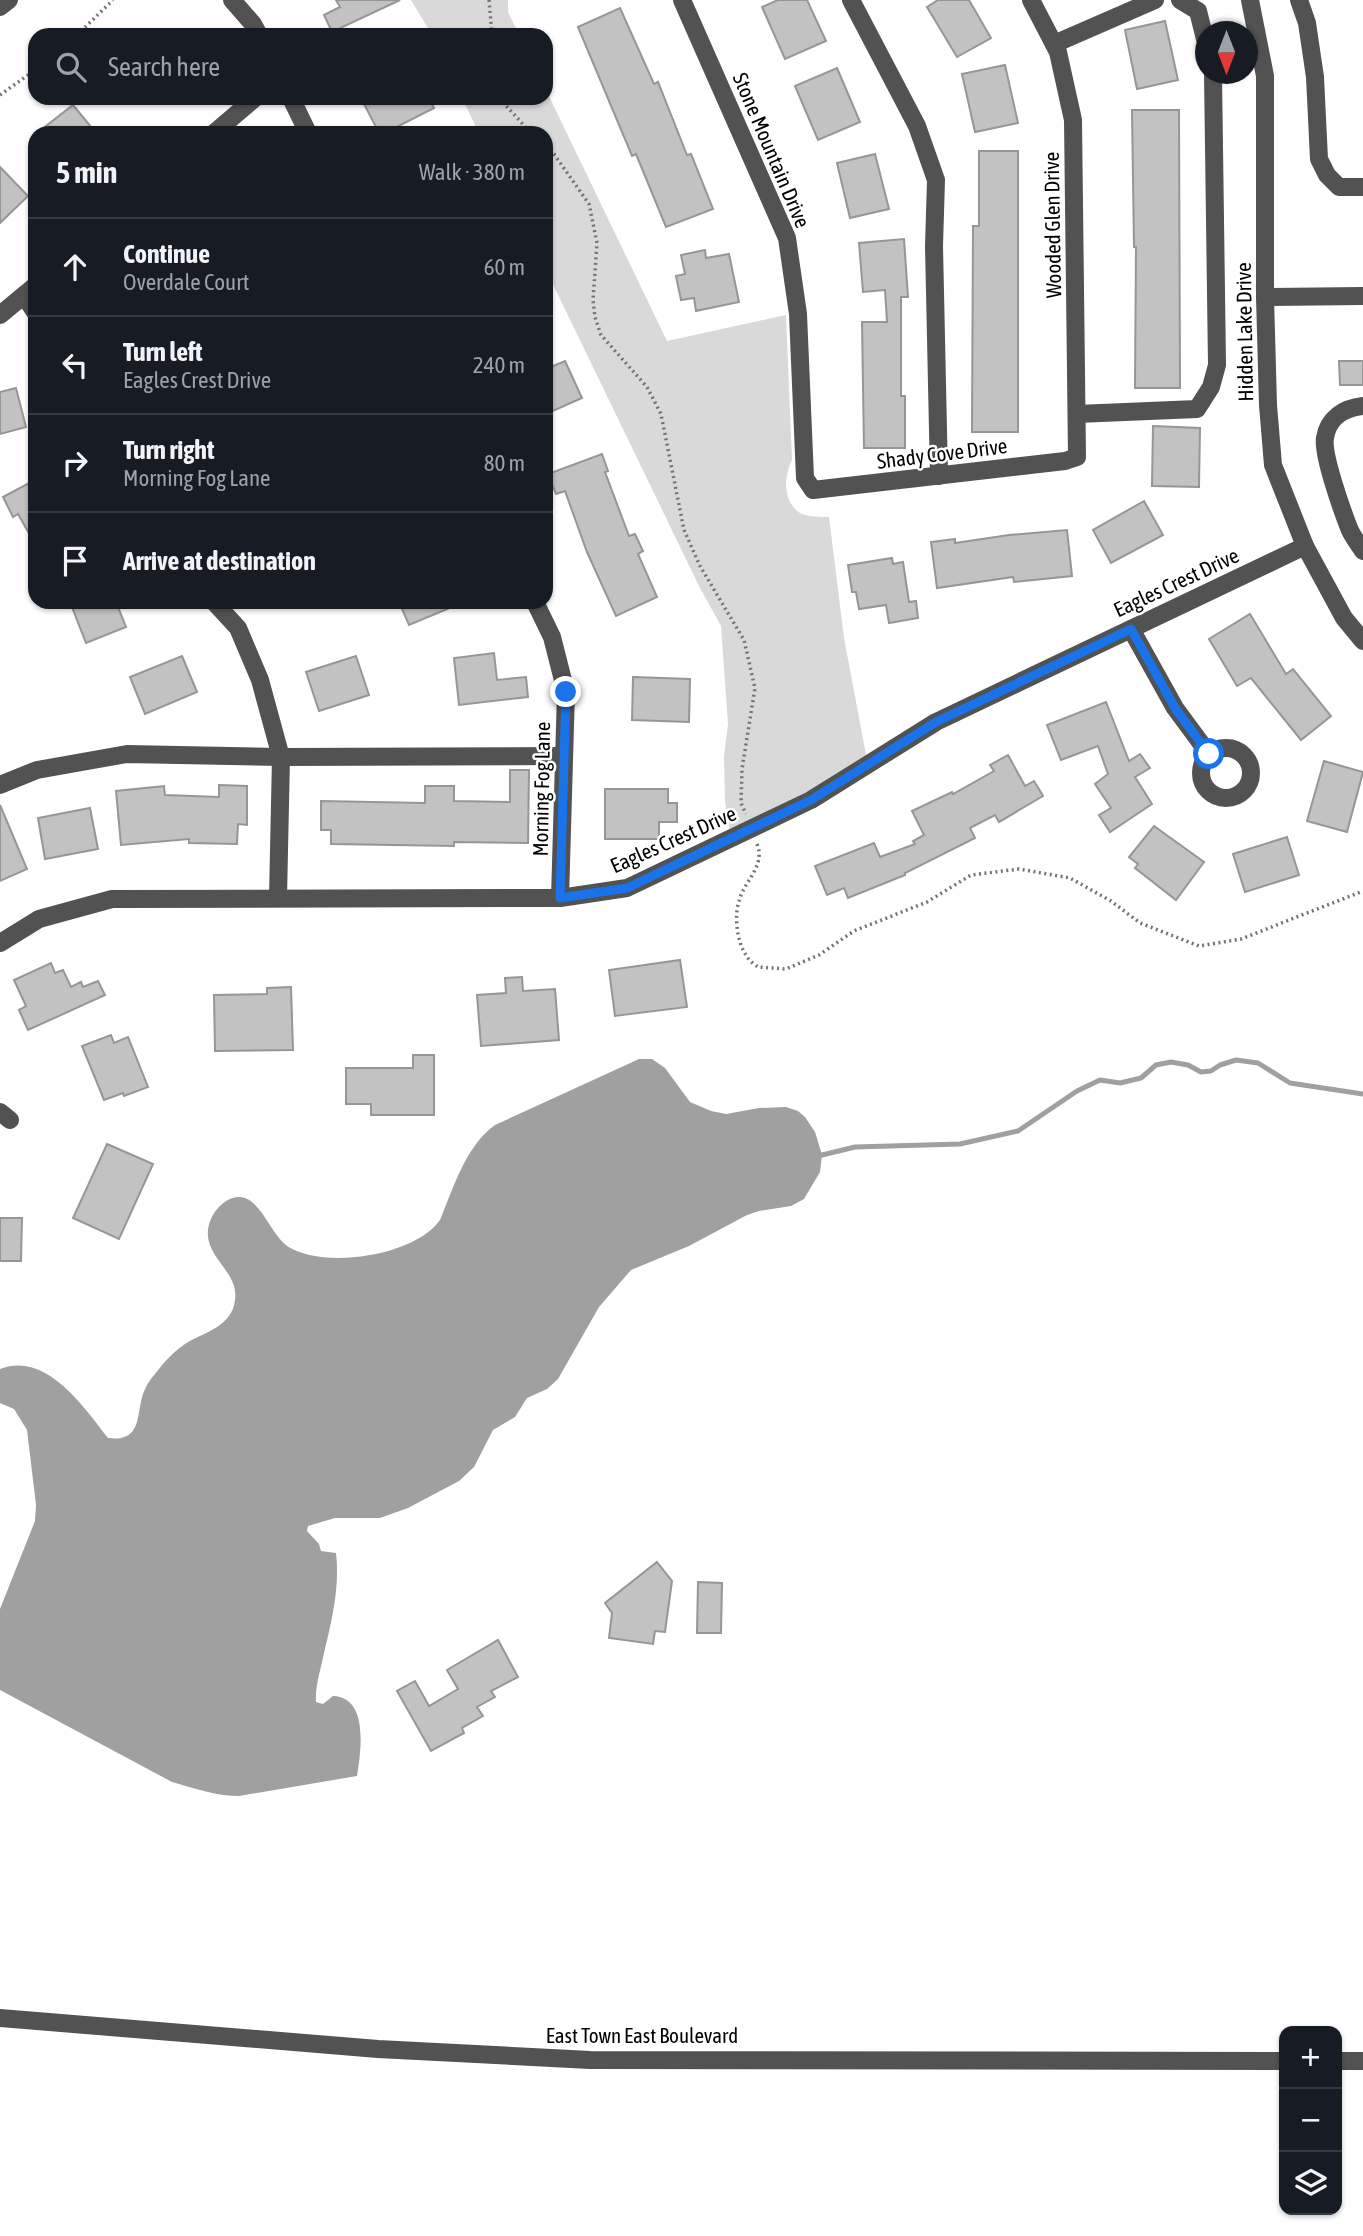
<!DOCTYPE html>
<html lang="en">
<head>
<meta charset="utf-8">
<style>
	:root { --surface:#171b24; --page:#20242c; --text:#f1f3f6; --muted:#9ea1a6; --line:#363941 }
	body { margin:0; font-family:"Asap Condensed",sans-serif; background:var(--page); color:var(--text) }
	.controls { position:absolute; right:21px; bottom:21px; display:grid; overflow:hidden; border-radius:14px; box-shadow:0 2px 5px #0004 }
	.controls button { width:63px; height:63px; display:grid; place-items:center; padding:0; border:0; border-bottom:2px solid var(--line); background:var(--surface); color:var(--text); font:35px sans-serif }
	.compass { position:absolute; left:1195px; top:21px; width:63px; height:63px; border-radius:50%; background:var(--surface); box-shadow:0 2px 5px #0004; rotate:180deg }
	.stop { position:absolute; width:21px; height:21px; margin:-16px; border:5px solid #1a73e8; border-radius:50%; background:#fff }
	.stop.end { background:#1a73e8; border-color:#fff; box-shadow:0 2px 7px #0008 }
	.list { margin:0; padding:0; list-style:none }
	h2 { display:flex; justify-content:space-between; align-items:center; height:91px; margin:0; padding:0 28px; font-size:30px }
	h2 small { font-size:23px; font-weight:400; color:var(--muted) }
	.list li { display:grid; grid-template-columns:46px 1fr auto; gap:21px; align-items:center; box-sizing:border-box; height:98px; padding:0 28px; border-top:2px solid var(--line) }
	.list b { display:block; font-size:26px; white-space:nowrap }
	.list p { margin:0; font-size:23px; white-space:nowrap; color:var(--muted) }
	.list em { font-size:23px; font-style:normal; color:var(--muted) }
	.icon { flex:none; width:38px; height:38px; fill:none; stroke:currentColor; stroke-width:2; stroke-linecap:round; stroke-linejoin:round }
	.map { position:relative; flex:none; width:1363px; height:2236px; overflow:hidden }
	.search { position:absolute; background:var(--surface); box-shadow:0 2px 5px #0004; left:28px; top:28px; width:525px; height:77px; display:flex; align-items:center; gap:18px; box-sizing:border-box; padding:0 24px; border-radius:21px; color:var(--muted); font-size:26px }
	.panel { position:absolute; background:var(--surface); box-shadow:0 2px 5px #0004; left:28px; top:126px; width:525px; height:483px; border-radius:21px }
	.map>svg:first-child { display:block }
	.green { fill:#d9d9d9 }
	.water { fill:#a0a0a0 }
	.lines { fill:none; stroke-linecap:round; stroke-linejoin:round }
	.stream { stroke:#a0a0a0; stroke-width:5 }
	.building { fill:#c2c2c2; stroke:#969696; stroke-width:2 }
	.path { stroke:#747474; stroke-width:3.5; stroke-dasharray:2 3.5; stroke-linecap:butt }
	.minor { stroke:#525252; stroke-width:18 }
	.route { stroke:#1a73e8; stroke-width:9 }
	.labels { text-anchor:middle; dominant-baseline:central; stroke-width:5; stroke-linejoin:round; paint-order:stroke }
	.street-label { font-size:21px; fill:#000; stroke:#fff }
</style>
</head>
<body>
<div class="map">
<svg width="1363" height="2236" viewBox="0 0 1363 2236">
	<rect width="100%" height="100%" fill="#fff"/>
	<g class="green">
		<polygon points="411,0 508,0 508,12 519,35 432,35"/>
		<path d="M546 90 667 341 786 315 792 460C784 476 782 501 800 513 807 517 821 517 829 517L844 638 867 760 853 769 730 834 725 801 724 756 728 724 721 626 699 586 546 270V133H479L462 98H546Z"/>
	</g>
	<path class="water" d="M639 1059H652L665 1068 690 1102 711 1111 726 1114 759 1108 786 1107 798 1111 805 1117 815 1132 822 1155 820 1172 804 1199 791 1206 759 1211 747 1215 689 1246 631 1270 599 1307 558 1379 547 1389 527 1398 515 1417 493 1430 474 1467 459 1481 408 1508 380 1518H335L308 1526 307 1531 319 1544 321 1551 336 1553C340 1586 332 1620 324 1653 321 1669 315 1685 316 1702L323 1704 333 1696C369 1697 361 1752 357 1776L239 1796C216 1796 193 1788 172 1782L0 1690V1609L35 1521 36 1505 27 1430 14 1409 0 1403V1369C46 1351 83 1406 108 1438 146 1443 134 1409 146 1387 150 1379 157 1372 162 1365 169 1357 176 1350 185 1344 204 1332 232 1327 235 1300 240 1267 191 1253 214 1213 221 1203 233 1194 245 1198 262 1204 272 1235 287 1246 323 1270 415 1256 440 1220 454 1187 465 1147 495 1125Z"/>
	<g class="lines">
		<polyline class="stream" points="822,1155 855,1147 960,1144 1018,1131 1077,1091 1100,1080 1120,1083 1141,1078 1156,1065 1171,1062 1188,1065 1201,1072 1211,1071 1220,1065 1236,1060 1258,1063 1290,1083 1363,1094"/>
	</g>
	<g class="building">
		<polygon points="336,0 400,0 332,32 324,15 340,7"/>
		<polygon points="778,0 807,0 826,41 785,59 762,7"/>
		<polygon points="938,0 969,0 991,38 957,57 927,7"/>
		<polygon points="620,8 654,84 658,82 687,155 691,154 713,209 666,227 636,154 632,156 578,27"/>
		<polygon points="1165,21 1178,80 1137,89 1125,30"/>
		<polygon points="1005,65 1018,123 975,132 962,74"/>
		<polygon points="837,68 860,122 818,140 795,86"/>
		<polygon points="361,98 429,98 434,108 385,133 379,133"/>
		<polygon points="73,105 96,133 37,133"/>
		<polygon points="1132,110 1179,110 1180,388 1135,388 1136,247 1134,247"/>
		<polygon points="979,151 1018,151 1018,432 972,432 973,226 979,226"/>
		<polygon points="875,154 889,209 850,218 837,163"/>
		<polygon points="0,167 28,196 0,223"/>
		<polygon points="904,239 908,297 901,297 901,396 905,396 905,448 864,448 862,322 887,322 885,290 863,292 859,243"/>
		<polygon points="705,250 706,258 729,254 739,302 696,311 694,298 681,300 676,276 685,274 681,255"/>
		<polygon points="565,361 582,398 546,414 546,369"/>
		<polygon points="1339,361 1363,361 1363,385 1340,385"/>
		<polygon points="16,388 26,427 0,434 0,392"/>
		<polygon points="1153,426 1200,428 1199,487 1152,486"/>
		<polygon points="602,454 608,471 605,472 629,536 635,534 643,551 638,554 657,597 616,616 587,552 565,491 556,494 548,474"/>
		<polygon points="35,480 35,544 18,514 13,517 3,497"/>
		<polygon points="1144,501 1163,535 1111,563 1093,530"/>
		<polygon points="1067,530 1072,576 1014,582 1013,577 937,588 931,542 955,539 955,543 1009,535"/>
		<polygon points="892,558 893,564 903,562 909,602 916,601 918,618 889,623 886,605 859,609 856,592 852,592 848,565"/>
		<polygon points="70,602 116,602 126,627 86,643"/>
		<polygon points="399,602 464,602 409,625"/>
		<polygon points="1250,614 1286,674 1293,669 1331,716 1301,740 1251,678 1237,686 1209,639"/>
		<polygon points="494,653 497,680 526,677 528,697 459,705 454,658"/>
		<polygon points="182,656 197,692 145,714 130,677"/>
		<polygon points="356,656 369,695 319,711 306,672"/>
		<polygon points="633,677 690,679 689,722 632,720"/>
		<polygon points="1106,702 1129,761 1140,754 1150,768 1135,777 1152,804 1110,832 1099,815 1111,808 1095,784 1108,774 1098,746 1061,760 1047,725"/>
		<polygon points="1008,755 1025,786 1034,781 1043,796 999,822 995,815 970,828 975,838 905,873 905,875 848,898 844,888 827,895 815,866 874,843 880,857 915,844 913,841 924,835 912,811 952,792 953,794 994,771 990,765"/>
		<polygon points="1324,761 1363,772 1347,832 1307,821"/>
		<polygon points="510,770 529,770 528,843 454,842 454,846 331,844 331,830 321,830 321,801 425,803 425,786 454,786 454,801 510,802"/>
		<polygon points="219,785 247,786 247,825 238,824 237,844 189,843 189,839 121,845 116,791 164,786 165,795 219,797"/>
		<polygon points="605,789 668,789 668,803 677,803 677,822 659,822 659,839 605,839"/>
		<polygon points="0,805 27,869 0,881"/>
		<polygon points="90,808 98,849 45,859 38,818"/>
		<polygon points="1154,826 1204,862 1176,900 1135,868 1138,864 1129,857"/>
		<polygon points="1287,837 1299,875 1245,892 1233,854"/>
		<polygon points="680,960 687,1007 615,1016 609,970"/>
		<polygon points="51,963 55,973 63,970 71,987 81,982 83,987 98,981 105,995 28,1030 19,1010 26,1006 14,980"/>
		<polygon points="522,977 523,991 555,989 559,1040 481,1046 477,995 506,993 505,978"/>
		<polygon points="291,987 293,1050 215,1051 214,995 267,994 267,988"/>
		<polygon points="111,1035 114,1043 128,1037 148,1087 124,1096 123,1093 104,1100 82,1046"/>
		<polygon points="413,1055 434,1055 434,1115 371,1115 371,1104 346,1104 346,1068 413,1068"/>
		<polygon points="107,1144 153,1164 119,1239 73,1218"/>
		<polygon points="0,1218 22,1218 21,1261 0,1261"/>
		<polygon points="657,1562 672,1581 665,1632 655,1631 653,1644 609,1638 612,1613 605,1603"/>
		<polygon points="698,1582 722,1583 721,1633 697,1633"/>
		<polygon points="498,1640 518,1677 491,1691 495,1697 477,1707 483,1716 462,1728 464,1733 431,1751 397,1691 415,1681 429,1706 458,1689 447,1670"/>
	</g>
	<g class="lines">
		<g class="path">
			<polyline points="489,0 492,35"/>
			<polyline points="77,35 113,0"/>
			<polyline points="0,95 35,70"/>
			<polyline points="499,98 531,133"/>
			<polyline points="546,146 554,154 589,204 597,243 593,300 595,317 601,335 647,387 661,414 684,530 700,566 744,640 755,688 742,769 741,803 746,814"/>
			<path d="M757 844C766 866 744 881 739 901 734 916 737 942 746 955 748 960 754 964 758 967L786 969 819 955 854 931 927 902 971 875 1019 869 1070 878 1111 901 1140 923 1199 946 1241 939 1363 891"/>
		</g>
		<g class="minor">
			<polyline points="232,0 253,24 259,35"/>
			<polyline points="682,0 787,238 798,314 805,478 813,490 1065,461 1077,457 1073,120 1058,52 1031,0"/>
			<polyline points="851,0 917,126 936,180 934,246 939,476"/>
			<polyline points="1180,0 1198,11 1206,43"/>
			<polyline points="1250,0 1265,76 1265,297 1268,405 1273,465 1305,546 1344,618 1363,641"/>
			<polyline points="1299,0 1307,23 1315,77 1319,159 1327,175 1339,187 1363,187"/>
			<polyline points="0,7 9,0"/>
			<polyline points="1054,44 1155,0"/>
			<polyline points="291,98 308,133"/>
			<polyline points="214,133 255,98"/>
			<polyline points="24,295 35,312"/>
			<polyline points="1265,297 1363,296"/>
			<polyline points="0,315 35,286"/>
			<path d="M1363 406C1344 408 1328 418 1325 438 1322 454 1342 510 1349 528 1352 536 1358 543 1363 551"/>
			<polyline points="1077,414 1197,409 1211,387 1217,365 1213,74"/>
			<polyline points="214,602 238,628 260,680 281,757 278,898"/>
			<polyline points="535,602 552,637 566,692 560,898"/>
			<polyline points="1131,629 1175,708 1209,754"/>
			<circle cx="1226" cy="773" r="25"/>
			<polyline points="0,785 37,770 127,754 281,757 564,756"/>
			<polyline points="0,943 39,919 112,899 560,898 627,888 811,800 936,722 1305,546"/>
			<polyline points="0,1112 10,1120"/>
			<polyline points="0,2018 378,2049 590,2060 1284,2061"/>
			<polyline points="1337,2061 1363,2061"/>
		</g>
	</g>
	<g class="lines">
		<polyline class="route" points="566,692 560,898 627,888 811,800 936,722 1131,629 1175,708 1209,754"/>
	</g>
	<g class="labels">
		<g class="street-label">
			<text transform="translate(772 150) rotate(67)">Stone Mountain Drive</text>
			<text transform="translate(1052 225) rotate(-91)">Wooded Glen Drive</text>
			<text transform="translate(1244 332) rotate(-91)">Hidden Lake Drive</text>
			<text transform="translate(942 453) rotate(-7)">Shady Cove Drive</text>
			<text transform="translate(1176 582) rotate(-25)">Eagles Crest Drive</text>
			<text transform="translate(541 789) rotate(-89)">Morning Fog Lane</text>
			<text transform="translate(673 839) rotate(-24)">Eagles Crest Drive</text>
			<text x="642" y="2035">East Town East Boulevard</text>
		</g>
	</g>
</svg>
<div class="controls">
<button>+</button>
<button>−</button>
<button><svg class="icon" aria-label="layers" viewBox="0 0 24 24"><path d="M12 4l9 5-9 5-9-5zM3 14l9 5 9-5"/></svg></button>
</div>
<svg class="compass" viewBox="-18 -18 36 36"><path d="M0-13l5 13h-10z" fill="#e53935"/><path d="M0 13l5-13h-10z" fill="#9ea1a6"/></svg>
<div class="stop" style="left:1209px;top:754px"></div>
<div class="stop end" style="left:566px;top:692px"></div>
<div class="search"><svg class="icon" aria-label="search" viewBox="0 0 24 24"><circle cx="10" cy="10" r="6"/><path d="M15 15l6 6"/></svg>Search here</div>
<section class="panel">
<h2>5 min<small>Walk · 380 m</small></h2>
<ul class="list">
<li><svg class="icon" aria-label="ahead" viewBox="0 0 24 24"><path d="M12 20V5M6 11l6-6 6 6"/></svg><div><b>Continue</b><p>Overdale Court</p></div><em>60 m</em></li>
<li><svg class="icon" aria-label="left" viewBox="0 0 24 24"><path d="M17 20v-9H6M10 6l-5 5 5 5"/></svg><div><b>Turn left</b><p>Eagles Crest Drive</p></div><em>240 m</em></li>
<li><svg class="icon" aria-label="right" viewBox="0 0 24 24"><path d="M7 20v-9h11M14 6l5 5-5 5"/></svg><div><b>Turn right</b><p>Morning Fog Lane</p></div><em>80 m</em></li>
<li><svg class="icon" aria-label="arrive" viewBox="0 0 24 24"><path d="M6 21V4h12l-3 4 3 4H6"/></svg><div><b>Arrive at destination</b></div></li>
</ul>
</section>
</div>
</body>
</html>
